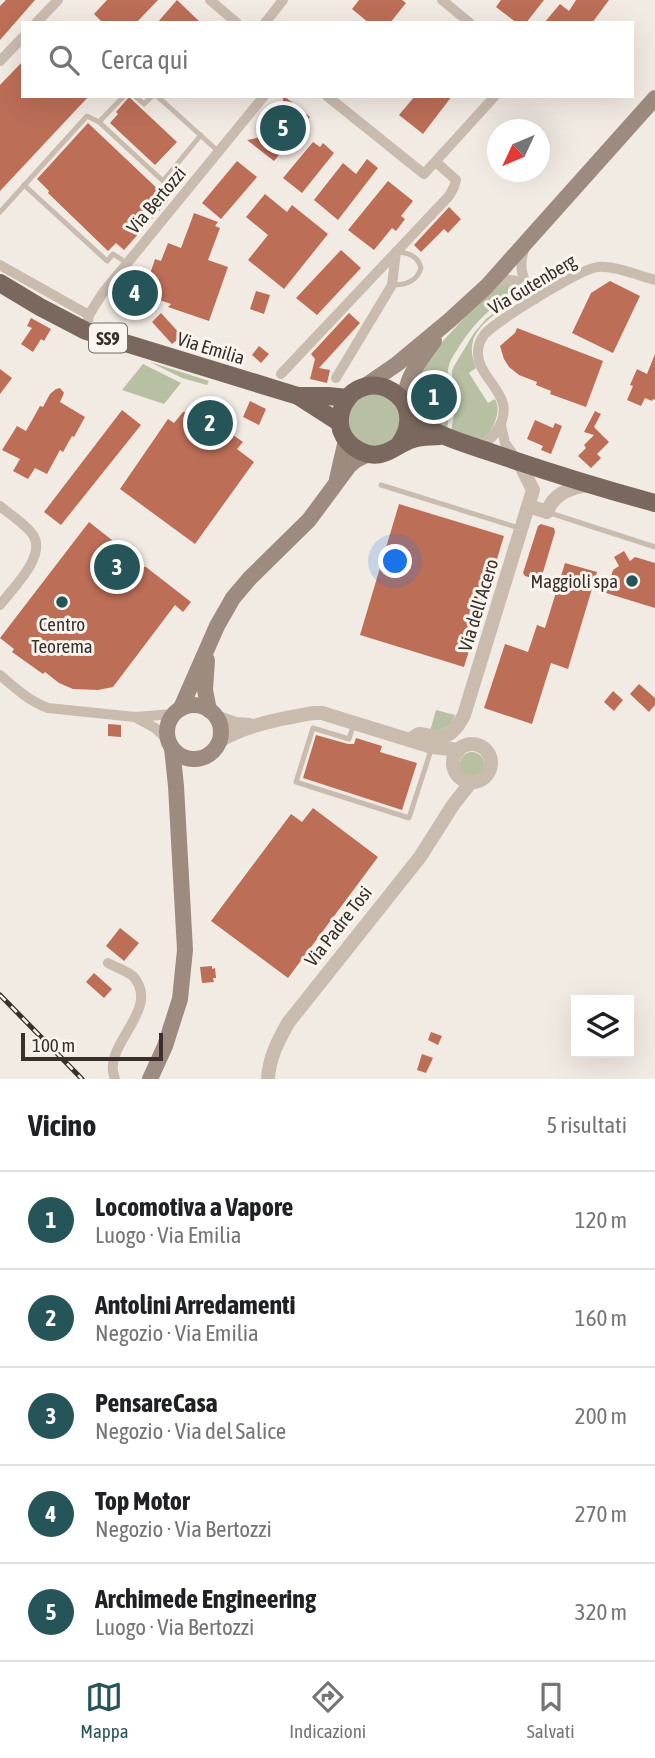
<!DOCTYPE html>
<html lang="it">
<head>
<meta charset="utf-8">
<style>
	:root { --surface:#fff; --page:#f6f6f6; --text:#202124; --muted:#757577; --line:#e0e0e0; --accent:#255558 }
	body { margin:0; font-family:"Asap Condensed",sans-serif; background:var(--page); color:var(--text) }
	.controls { position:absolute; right:21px; bottom:21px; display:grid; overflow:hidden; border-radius:0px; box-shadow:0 7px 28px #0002 }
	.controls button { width:63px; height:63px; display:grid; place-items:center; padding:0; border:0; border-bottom:2px solid var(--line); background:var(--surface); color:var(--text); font:35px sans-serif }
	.compass { position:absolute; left:487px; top:119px; width:63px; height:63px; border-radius:50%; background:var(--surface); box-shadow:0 7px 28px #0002; rotate:226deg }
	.scale { position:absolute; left:21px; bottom:18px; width:142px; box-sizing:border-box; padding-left:7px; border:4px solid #39302c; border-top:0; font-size:19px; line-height:24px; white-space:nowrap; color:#39302c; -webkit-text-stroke:5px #faf5ef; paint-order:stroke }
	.you { position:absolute; left:396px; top:562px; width:24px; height:24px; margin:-18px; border:5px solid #fff; border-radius:50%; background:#1a73e8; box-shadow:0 0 0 10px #1a73e833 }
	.badge { display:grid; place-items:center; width:46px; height:46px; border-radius:50%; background:var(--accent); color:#fff; font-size:23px; font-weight:700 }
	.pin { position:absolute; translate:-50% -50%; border:4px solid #fff; box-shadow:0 2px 7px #0006 }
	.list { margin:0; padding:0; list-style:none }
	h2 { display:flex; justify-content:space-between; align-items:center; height:91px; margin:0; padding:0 28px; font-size:30px }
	h2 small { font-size:23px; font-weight:400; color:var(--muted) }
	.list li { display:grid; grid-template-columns:46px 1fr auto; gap:21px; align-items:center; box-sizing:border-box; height:98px; padding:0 28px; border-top:2px solid var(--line) }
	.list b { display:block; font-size:26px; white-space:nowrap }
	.list p { margin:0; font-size:23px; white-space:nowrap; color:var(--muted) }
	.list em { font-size:23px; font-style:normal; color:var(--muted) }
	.icon { flex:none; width:38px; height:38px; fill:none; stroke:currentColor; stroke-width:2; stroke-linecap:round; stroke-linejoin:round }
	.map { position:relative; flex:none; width:655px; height:1079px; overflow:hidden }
	.search { position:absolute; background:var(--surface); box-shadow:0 7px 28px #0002; left:21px; right:21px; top:21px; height:77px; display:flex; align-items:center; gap:18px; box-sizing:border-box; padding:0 24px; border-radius:0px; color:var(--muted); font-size:26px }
	.sheet { height:581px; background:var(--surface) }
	nav { display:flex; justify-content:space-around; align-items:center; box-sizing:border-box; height:98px; border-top:2px solid var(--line); background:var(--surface); font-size:19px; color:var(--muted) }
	nav a { display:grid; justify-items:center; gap:4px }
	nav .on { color:var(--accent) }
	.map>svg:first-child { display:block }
	.green { fill:#b7c0a3 }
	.building { fill:#bc6e57 }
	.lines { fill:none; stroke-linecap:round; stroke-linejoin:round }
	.service { stroke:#cabbaf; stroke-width:5 }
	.minor { stroke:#cabbaf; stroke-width:10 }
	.tertiary { stroke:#cabbaf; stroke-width:14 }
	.secondary { stroke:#9d8b80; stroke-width:16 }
	.primary { stroke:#7a685f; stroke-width:18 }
	.rail-casing { stroke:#39302c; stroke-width:5 }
	.rail { stroke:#faf5ef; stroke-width:2.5; stroke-dasharray:8; stroke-linecap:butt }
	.poi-dot { fill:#255558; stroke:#faf5ef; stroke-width:2.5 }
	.labels { text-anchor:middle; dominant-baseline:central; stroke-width:6; stroke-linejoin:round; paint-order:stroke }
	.shield { fill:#faf5ef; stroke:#736b66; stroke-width:2 }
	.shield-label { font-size:18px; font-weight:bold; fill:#39302c }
	.street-label { font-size:19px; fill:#39302c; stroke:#faf5ef }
	.poi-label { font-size:19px; fill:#39302c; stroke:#faf5ef; text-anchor:end }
</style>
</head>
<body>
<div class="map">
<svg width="655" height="1079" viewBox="0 0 655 1079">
	<rect width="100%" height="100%" fill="#f2ebe3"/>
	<g class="green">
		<path d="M503 281 521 286C494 305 474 321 457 350 453 356 449 362 448 370 445 389 451 408 447 429L416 414 410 396 418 368 467 315Z"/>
		<path d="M524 290 527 294C510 305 478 321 473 341 470 350 473 359 476 368L469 373 488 403 495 399C499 408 498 412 495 422 486 447 471 439 451 431L454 415 452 371 454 366 474 333 486 319Z"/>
		<polygon points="150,362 209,381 207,385 182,378"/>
		<polygon points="143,364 181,383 164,404 122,390"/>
		<path d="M368 391 393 398 402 422C400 427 398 433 395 437 383 455 350 445 346 424 346 420 348 412 348 407Z"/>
		<path d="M436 710 455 715C451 728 442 731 430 731Z"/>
		<circle cx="472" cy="764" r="12"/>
	</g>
	<g class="building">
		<polygon points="6,0 35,0 0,40 0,6"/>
		<polygon points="107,0 158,0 136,23 103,23 94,14"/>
		<polygon points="177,0 201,23 157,23"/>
		<polygon points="359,0 402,0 406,3 390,23 369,23 352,9"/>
		<polygon points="501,0 544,0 526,23 517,23 496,7"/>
		<polygon points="576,0 609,0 592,23 544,23 560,4 569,11"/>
		<polygon points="23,61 23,96 89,96 0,191 0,85"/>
		<polygon points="282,96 284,96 310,117 274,161 247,140 257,138 284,104"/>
		<polygon points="415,96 452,96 423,134 399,115"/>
		<polygon points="129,97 177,142 155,165 110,123 118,114 116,112"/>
		<polygon points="88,123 162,193 161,194 168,201 124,250 116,243 108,251 48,193 49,191 37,179"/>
		<polygon points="313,142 320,147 323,143 334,153 302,193 283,178"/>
		<polygon points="367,159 378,168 338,220 314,200 343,163 356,174"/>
		<polygon points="237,161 257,177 221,219 202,203"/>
		<polygon points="388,181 413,201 401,216 405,219 396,231 392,228 374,250 348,230"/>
		<polygon points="265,194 287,212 292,205 328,234 284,289 248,260 268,235 246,217"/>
		<polygon points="449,207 461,219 448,233 444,229 421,252 414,245"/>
		<polygon points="194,213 218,222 215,226 220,228 208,260 228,267 209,321 168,307 171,304 137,292 143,275 149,277 155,259 161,261 168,243 181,248"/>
		<polygon points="341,250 361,268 317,315 296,298"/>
		<polygon points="610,281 640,296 613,353 572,333 591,293"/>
		<polygon points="256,291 270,295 264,314 250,309"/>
		<polygon points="161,313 182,336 172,344 152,322"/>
		<polygon points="349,313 360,323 319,368 330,370 327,383 310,379 315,359 311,354"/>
		<polygon points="31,318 51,329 44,341 41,339 33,352 21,344 32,328 27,326"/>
		<polygon points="517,328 603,361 586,407 550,394 551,391 536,385 537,382 519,375 509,367 504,359 500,346 515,333"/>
		<polygon points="259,346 269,354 261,363 252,355"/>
		<polygon points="655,354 655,400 653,399 652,401 645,398 641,406 627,400 633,386 630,385 637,369 647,374"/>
		<polygon points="0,369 12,378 0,394"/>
		<polygon points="60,388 64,393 60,402 85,417 74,437 72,436 63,452 60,450 47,474 35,468 28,479 13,471 20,459 2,450 17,426 26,431 40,406 43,407 50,394 56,389"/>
		<polygon points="250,401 266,409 259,425 243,417"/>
		<polygon points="122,410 141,425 61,525 44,512"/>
		<polygon points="193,411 206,416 243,442 237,449 254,462 195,544 120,489 168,419 174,423 183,412"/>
		<polygon points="595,411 601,414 594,427 609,442 597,454 601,458 591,468 578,456 586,448 584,445 594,435 584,432"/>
		<polygon points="535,420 553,428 555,423 562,426 551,454 541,450 543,446 527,439"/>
		<polygon points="399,504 504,536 464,667 360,635"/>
		<polygon points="89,522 131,555 116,574 138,566 146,567 191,602 183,612 175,605 113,687 98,690 73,689 59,683 45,672 43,674 12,652 14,649 0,638"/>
		<polygon points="541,524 554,528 555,532 541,579 538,580 525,576 523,573 538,526"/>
		<polygon points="624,551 630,561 635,557 655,563 655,608 606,593 613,570 619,566 614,557"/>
		<polygon points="565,563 597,572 568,669 551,663 532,724 484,708 505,644 528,652 537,625 545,628"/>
		<polygon points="639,684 655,698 655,705 649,712 630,694"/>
		<polygon points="613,691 623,700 614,711 604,702"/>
		<polygon points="108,724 121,725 121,737 108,736"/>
		<polygon points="316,735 348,744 354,744 356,738 382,746 380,752 417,763 402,810 303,778"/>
		<polygon points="313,808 378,857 288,978 211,921 291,814 302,822"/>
		<polygon points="120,928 139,943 124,961 106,946"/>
		<polygon points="212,966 212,969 215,968 216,978 213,978 214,982 202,983 200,967"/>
		<polygon points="94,973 112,989 104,998 86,982"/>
		<polygon points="431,1032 442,1036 438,1045 428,1040"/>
		<polygon points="422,1054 433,1058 426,1073 417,1070"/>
	</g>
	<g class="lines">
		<g class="service">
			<polyline points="135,96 144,104 152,96"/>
			<polyline points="157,96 219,152"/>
			<polyline points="99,122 163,181 201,135"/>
			<polyline points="24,185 107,261 113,254 127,263"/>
			<polyline points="0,212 87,116 99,122 124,96"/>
			<path d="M392 285C405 285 417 282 421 268 418 256 408 252 396 252"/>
			<polyline points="381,485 519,528"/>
			<polyline points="547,512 655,547"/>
			<polyline points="354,723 349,739 313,728 296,782 409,818 431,750"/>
		</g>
		<g class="minor">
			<polyline points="210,0 237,23"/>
			<polyline points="442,0 470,23"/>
			<polyline points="36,23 58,0"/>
			<polyline points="265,23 283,0"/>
			<polyline points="0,61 23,37"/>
			<polyline points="327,96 424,174 495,96"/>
			<path d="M525 247C517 268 523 280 535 299"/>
			<polyline points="0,265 89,315"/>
			<path d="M492 284C505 278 513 278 526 285"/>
			<polyline points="86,331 89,315 102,294 264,96"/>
			<polyline points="281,374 449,196 454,187 456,180 436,162"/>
			<polyline points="336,378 392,285 396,252"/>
			<polyline points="501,425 505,443 517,460"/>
			<path d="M474 444C485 443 490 441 496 432 523 392 470 380 479 345 480 341 482 338 484 335 494 322 582 268 598 267 614 265 639 276 655 280"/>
			<path d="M0 506C9 514 27 525 33 535 47 556 12 589 0 605"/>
			<path d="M0 675C15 688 29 701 48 708L135 717 174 714"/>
			<polyline points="135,717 155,728 168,740"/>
			<path d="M108 963C115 967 127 971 133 976 163 1010 100 1045 115 1079"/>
		</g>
		<g class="tertiary">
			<path d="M529 506 547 512C553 494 571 487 589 485"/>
			<polyline points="216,717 236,724 249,725"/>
			<path d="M411 739 419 734C425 734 432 737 437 737 450 738 459 725 464 715L533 490 519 462"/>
			<path d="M219 741C249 724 280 719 313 713H322L432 747 459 750"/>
			<circle cx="472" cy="763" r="19"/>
			<path d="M268 1079C269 1058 278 1041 288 1023L420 857 453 805 471 782"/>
		</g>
		<g class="secondary">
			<polyline points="362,388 397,364 450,320 487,286 655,98"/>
			<path d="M404 403C406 377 419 361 434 341"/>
			<polyline points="337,479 346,440"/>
			<polyline points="207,660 205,690 209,710"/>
			<circle cx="194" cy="732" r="27"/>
			<polyline points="181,708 217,626 233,598 250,578 309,520 349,466 356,460 368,454"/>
			<polyline points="150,1079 165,1046 180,999 185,950 176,786 172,748"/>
		</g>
		<g class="primary">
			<polyline points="0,283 40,307 86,331 298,396 340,423"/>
			<polyline points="298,396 328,396 348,398"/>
			<path d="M408 414C432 435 461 442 490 452 545 471 600 488 655 503"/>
			<path d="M399 445C433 397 365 363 344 404 340 412 339 422 341 430 347 447 367 459 384 453 394 450 402 442 413 439 421 436 431 437 439 436"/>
		</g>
		<defs>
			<polyline id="rail" points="0,995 82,1079"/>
		</defs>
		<use href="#rail" class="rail-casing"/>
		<use href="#rail" class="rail"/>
	</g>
	<g class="poi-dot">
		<circle cx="632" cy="581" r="7"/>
		<circle cx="62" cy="602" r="7"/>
	</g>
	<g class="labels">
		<rect class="shield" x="89" y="323.5" width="38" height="29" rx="5"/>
		<g class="shield-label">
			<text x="108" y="338">SS9</text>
		</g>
		<g class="street-label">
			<text transform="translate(156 200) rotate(-50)">Via Bertozzi</text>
			<text transform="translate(532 284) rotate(-31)">Via Gutenberg</text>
			<text transform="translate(211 348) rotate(17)">Via Emilia</text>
			<text transform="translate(478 605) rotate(-73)">Via dell'Acero</text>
			<text transform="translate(338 926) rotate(-52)">Via Padre Tosi</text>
		</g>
		<g class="poi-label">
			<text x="618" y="581">Maggioli spa</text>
			<text x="62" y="624" text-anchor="middle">Centro<tspan x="62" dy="22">Teorema</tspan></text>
		</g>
	</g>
</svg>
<div class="controls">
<button><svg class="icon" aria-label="layers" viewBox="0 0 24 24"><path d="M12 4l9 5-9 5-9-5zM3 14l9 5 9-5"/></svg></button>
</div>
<svg class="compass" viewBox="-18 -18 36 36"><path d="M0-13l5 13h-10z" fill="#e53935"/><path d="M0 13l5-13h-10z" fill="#757577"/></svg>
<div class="scale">100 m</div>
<div class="you"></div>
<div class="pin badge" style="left:434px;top:397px">1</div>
<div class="pin badge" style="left:210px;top:423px">2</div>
<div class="pin badge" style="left:117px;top:567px">3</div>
<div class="pin badge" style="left:135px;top:293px">4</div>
<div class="pin badge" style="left:283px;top:128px">5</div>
<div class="search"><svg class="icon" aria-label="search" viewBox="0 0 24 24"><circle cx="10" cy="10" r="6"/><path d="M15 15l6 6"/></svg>Cerca qui</div>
</div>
<section class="sheet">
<h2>Vicino<small>5 risultati</small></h2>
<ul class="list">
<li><span class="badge">1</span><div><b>Locomotiva a Vapore</b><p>Luogo · Via Emilia</p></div><em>120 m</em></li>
<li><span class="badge">2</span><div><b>Antolini Arredamenti</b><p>Negozio · Via Emilia</p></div><em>160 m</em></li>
<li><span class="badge">3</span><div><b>PensareCasa</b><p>Negozio · Via del Salice</p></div><em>200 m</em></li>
<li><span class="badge">4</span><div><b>Top Motor</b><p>Negozio · Via Bertozzi</p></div><em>270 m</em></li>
<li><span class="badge">5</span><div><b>Archimede Engineering</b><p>Luogo · Via Bertozzi</p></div><em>320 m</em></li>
</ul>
</section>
<nav>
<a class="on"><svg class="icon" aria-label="map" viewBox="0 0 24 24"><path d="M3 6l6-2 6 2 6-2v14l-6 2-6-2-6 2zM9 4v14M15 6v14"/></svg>Mappa</a>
<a><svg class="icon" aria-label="directions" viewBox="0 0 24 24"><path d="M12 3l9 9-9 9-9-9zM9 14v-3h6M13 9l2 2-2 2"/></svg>Indicazioni</a>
<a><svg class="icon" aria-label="saved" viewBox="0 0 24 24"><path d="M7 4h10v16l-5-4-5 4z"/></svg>Salvati</a>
</nav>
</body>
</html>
